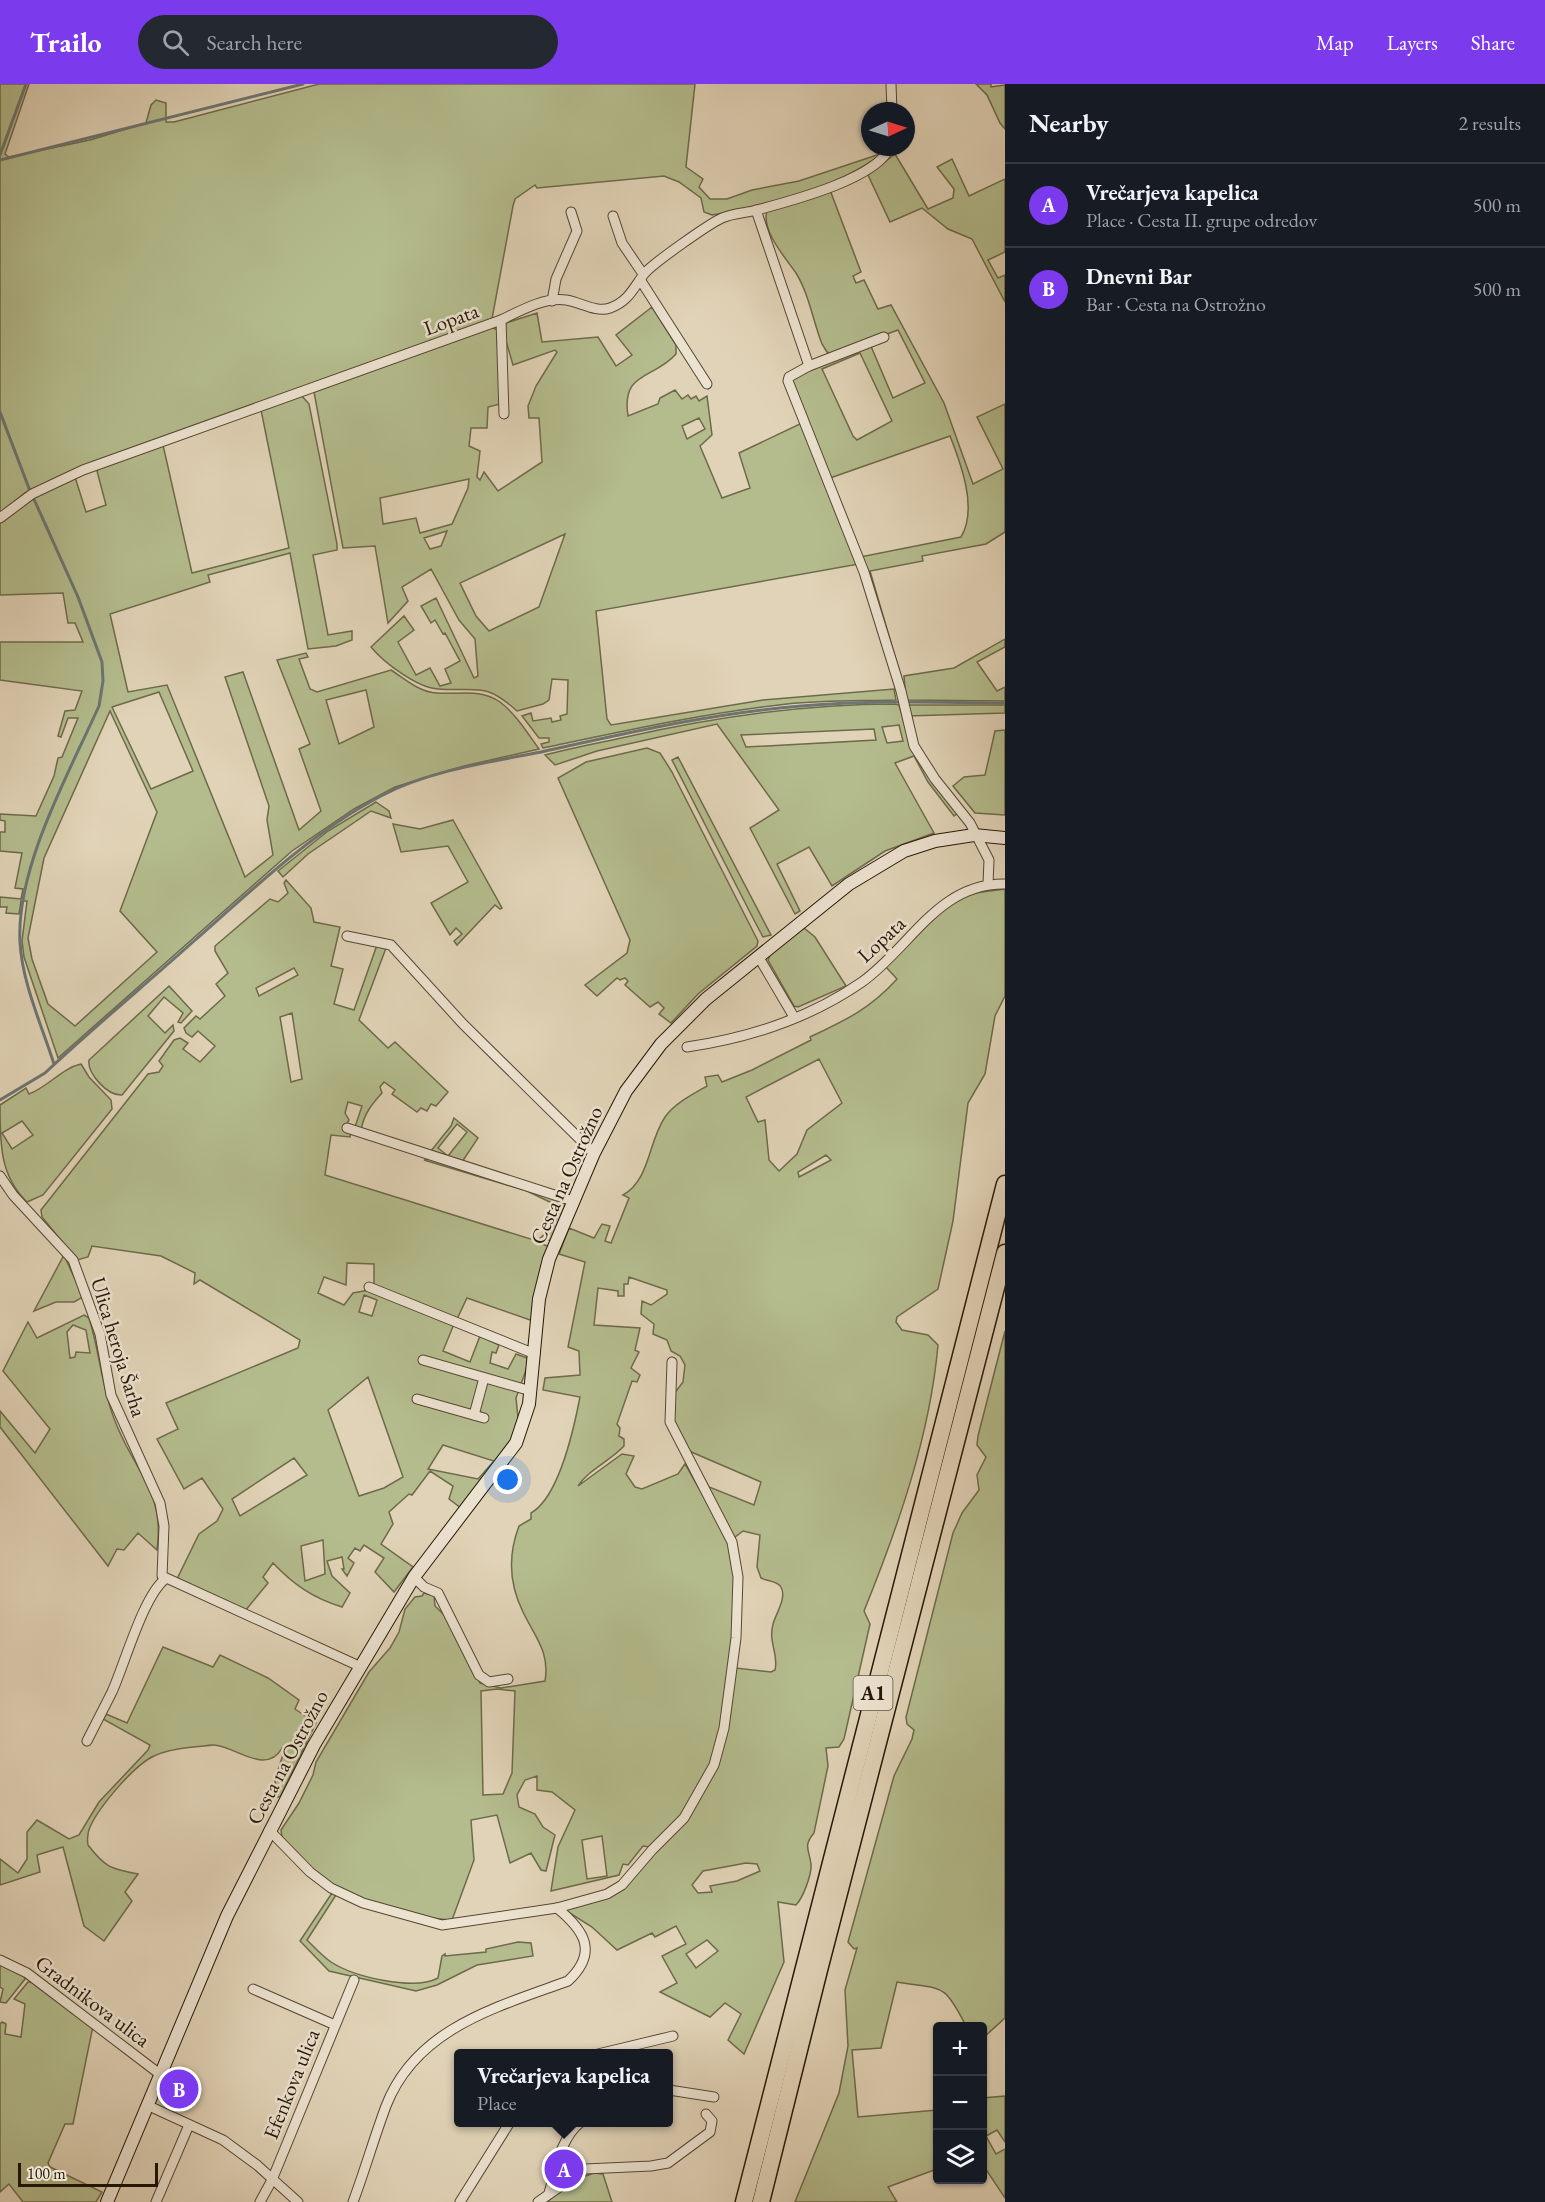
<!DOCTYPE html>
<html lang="en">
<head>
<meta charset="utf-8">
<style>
	:root { --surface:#171b24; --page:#242831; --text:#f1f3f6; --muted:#9ea1a6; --line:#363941; --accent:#7c3aed }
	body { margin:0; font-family:"EB Garamond",serif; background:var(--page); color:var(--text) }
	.controls { position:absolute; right:18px; bottom:18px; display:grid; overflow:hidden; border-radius:6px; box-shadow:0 2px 4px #0004 }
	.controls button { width:54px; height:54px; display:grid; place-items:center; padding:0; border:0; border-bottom:2px solid var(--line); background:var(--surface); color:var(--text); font:30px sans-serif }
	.compass { position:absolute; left:861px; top:18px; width:54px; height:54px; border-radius:50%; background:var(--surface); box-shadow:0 2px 4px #0004; rotate:86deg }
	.scale { position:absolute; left:18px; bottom:15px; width:140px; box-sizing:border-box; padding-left:6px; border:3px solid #261707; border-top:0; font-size:16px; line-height:21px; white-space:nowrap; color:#261707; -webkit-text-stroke:4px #ece2d0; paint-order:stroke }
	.you { position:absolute; left:508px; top:1396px; width:21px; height:21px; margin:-15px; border:4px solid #fff; border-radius:50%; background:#1a73e8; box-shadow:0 0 0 9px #1a73e833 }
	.badge { display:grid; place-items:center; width:39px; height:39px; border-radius:50%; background:var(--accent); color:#fff; font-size:20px; font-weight:700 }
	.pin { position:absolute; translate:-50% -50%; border:3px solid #fff; box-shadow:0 2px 6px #0006 }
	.popup { position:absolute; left:454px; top:1965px; width:219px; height:78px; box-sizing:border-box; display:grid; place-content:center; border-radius:6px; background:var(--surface); filter:drop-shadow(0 2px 4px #0005); font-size:20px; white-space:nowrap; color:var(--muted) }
	.popup b { font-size:22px; color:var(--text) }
	.popup::after { content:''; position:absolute; left:50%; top:100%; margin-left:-12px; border:12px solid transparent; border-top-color:var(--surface) }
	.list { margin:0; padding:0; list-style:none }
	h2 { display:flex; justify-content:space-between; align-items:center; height:78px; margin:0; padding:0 24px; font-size:26px }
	h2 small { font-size:20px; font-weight:400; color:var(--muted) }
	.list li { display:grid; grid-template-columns:39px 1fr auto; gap:18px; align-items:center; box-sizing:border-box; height:84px; padding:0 24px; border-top:2px solid var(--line) }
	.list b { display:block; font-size:22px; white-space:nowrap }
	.list p { margin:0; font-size:20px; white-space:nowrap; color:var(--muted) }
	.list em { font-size:20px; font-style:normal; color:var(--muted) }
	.icon { flex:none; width:33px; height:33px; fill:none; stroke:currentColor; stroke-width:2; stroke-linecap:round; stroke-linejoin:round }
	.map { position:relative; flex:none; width:1005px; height:2118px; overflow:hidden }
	header { display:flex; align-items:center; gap:36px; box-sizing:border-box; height:84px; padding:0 30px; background:var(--accent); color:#fff }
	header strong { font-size:28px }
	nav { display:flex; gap:33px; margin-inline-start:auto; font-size:21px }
	.search { width:420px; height:54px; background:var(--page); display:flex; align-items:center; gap:15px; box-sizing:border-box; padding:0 21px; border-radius:33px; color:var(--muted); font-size:22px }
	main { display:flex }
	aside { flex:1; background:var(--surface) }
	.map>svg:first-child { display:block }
	.green { fill:#b4bc8d; stroke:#6d6a4a; stroke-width:1.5; fill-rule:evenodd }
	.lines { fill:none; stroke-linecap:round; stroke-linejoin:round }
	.stream { stroke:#6c7573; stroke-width:3 }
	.street-casing { stroke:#554633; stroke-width:11 }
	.secondary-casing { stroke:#261707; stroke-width:14 }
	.highway-casing { stroke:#261707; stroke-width:19 }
	.street { stroke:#ece2d0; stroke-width:9 }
	.secondary { stroke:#ece2d0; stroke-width:12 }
	.highway { stroke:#e1d3b7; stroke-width:16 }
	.labels { text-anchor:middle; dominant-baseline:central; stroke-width:5; stroke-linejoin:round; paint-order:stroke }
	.shield { fill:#ece2d0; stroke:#615443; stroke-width:1.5 }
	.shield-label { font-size:20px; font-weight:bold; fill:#261707 }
	.street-label { font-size:21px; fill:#261707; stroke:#ece2d0 }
</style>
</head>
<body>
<header>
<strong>Trailo</strong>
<div class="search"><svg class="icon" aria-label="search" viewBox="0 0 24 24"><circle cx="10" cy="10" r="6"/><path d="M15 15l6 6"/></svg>Search here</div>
<nav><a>Map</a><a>Layers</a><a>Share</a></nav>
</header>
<main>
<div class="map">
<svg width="1005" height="2118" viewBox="0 0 1005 2118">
	<rect width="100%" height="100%" fill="#e1d3b7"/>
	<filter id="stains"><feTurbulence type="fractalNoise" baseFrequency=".00333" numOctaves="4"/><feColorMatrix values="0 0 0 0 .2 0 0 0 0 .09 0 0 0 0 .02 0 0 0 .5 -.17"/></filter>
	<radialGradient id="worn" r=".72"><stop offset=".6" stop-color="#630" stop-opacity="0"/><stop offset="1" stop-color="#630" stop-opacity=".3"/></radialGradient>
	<g class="green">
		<path d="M0 0H29L5 70 9 73 90 56 146 39 151 21 156 16 166 19V38H174L319 0H695L686 83 703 95 699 103 710 115H727L752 106 799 97 883 69C838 103 768 123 712 131L704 128 701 114 679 98 664 92 537 104 535 101 515 115 513 122 492 235 60 392 25 409 0 430Z"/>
		<polygon points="976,0 991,0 991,3 1005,1 1005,45 1000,39 987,11"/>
		<polygon points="895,70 928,125 953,114 954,105 937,83 952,75 969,112 1005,95 1005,168 988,176 998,194 1005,191 1005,218 972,155 948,145 922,124 890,138 868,91"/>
		<path d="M830 106 861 188 853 192 856 199 864 196 878 225 891 221 944 319 973 400 1003 385 977 333 1005 320V448L986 460 922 472 923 477 870 487 901 593H898L860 473 961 453C978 425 961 380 950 352L830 394 792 295 809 284 870 260 893 314 925 299 898 246 833 270 827 268 822 260C813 237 809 210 796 189 785 173 761 147 767 126ZM860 269 892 337 857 356 853 352 822 285Z"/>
		<path d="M652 223 676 261V270C653 296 621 287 628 332L658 320 660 314 675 306 682 315 688 311 691 315 696 312 699 317 707 312 712 351 700 362 722 414 750 404 739 369 804 338 859 480 596 527 607 635 611 641 763 616 894 605 896 616C860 617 823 616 787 620 705 629 624 647 543 664L541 660 549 658V654H539L522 632 531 629 533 637 551 634 552 638 561 636 560 632 567 630 568 596 552 595 549 616 543 620 517 627C484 597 477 608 438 605 418 604 384 579 371 563L404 532 414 546 398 558 416 591 430 584 440 602 451 599 445 585 460 577 445 549 443 550 435 536 431 539 421 522 436 514 474 594 478 592 475 555 459 536 431 485 402 503 408 517 388 539 375 462 343 464 314 308 492 243 497 246 500 320 488 323 487 344H471L469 362 480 367 477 393 480 396 484 388 498 407 542 378 539 334H529L528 322 536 302 557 268 555 266 513 281 504 250 506 239 537 229 542 258 598 253 616 282 632 271 616 251ZM699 334 705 345 687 355 682 342ZM469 395 468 404 452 440 420 449 416 434 383 440 380 414ZM447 447 441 462 430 465 424 454ZM565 450 539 523 489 547 476 532 460 499Z"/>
		<path d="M301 311 309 320 337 460V466L313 471 328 551 352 547V556L336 562 308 565 290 469 208 491 210 498 110 530 128 608 167 601 245 793 273 771 267 736 269 722 225 593 243 588 299 746 321 727 299 665 310 660 277 576 306 569 308 573 299 575 310 605 317 608 391 586C405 595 419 608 437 609 459 611 480 604 500 618 516 630 528 650 539 665L464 682 395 703 354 725 292 767 58 974 24 873 22 857 27 817H21L19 830 6 829 7 823H0V813L21 815 23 805 15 804 22 769 0 767V748H5V737L0 736V730L36 732 54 692 58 674 62 673 78 634H68L61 653 58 652 65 627 75 626 82 607 0 596V558H83L75 539H68L63 509 0 511V438L31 413 75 393 86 428 106 421 97 387 99 384 163 361 192 489 289 464 261 326ZM366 606 374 643 339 660 326 616ZM159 608 193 687 151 705 112 623ZM110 627 157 728 120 827 157 868 75 942 48 920 32 875 28 854 44 774Z"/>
		<polygon points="1005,555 1005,563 977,578 997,607 1005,603 1005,617 906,616 904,592 954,584"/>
		<path d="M895 620 899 621 911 662 958 729 954 732 928 698 914 672 895 679 934 749 885 767 832 802 809 763 777 780 800 827 795 830 750 744 779 726 717 640 597 667 555 681 545 671C572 664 599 659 626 653 715 633 804 620 895 620ZM899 641 903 657 887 659 882 643ZM874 645 876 656 746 663 741 651Z"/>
		<polygon points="908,621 1005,621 1005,629 908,632"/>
		<polygon points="1005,646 1005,731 975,729 953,702 964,693 985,691 995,647"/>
		<polygon points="647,664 660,669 672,688 758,857 757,862 698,910 671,939 659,930 664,924 658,918 650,923 625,901 628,897 625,894 620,896 617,894 597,912 585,901 627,869 630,856 558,694 586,678"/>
		<polygon points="678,673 771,851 763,853 755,838 672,676"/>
		<polygon points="376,718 389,727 391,734 371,727 308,770 283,793 278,787 328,747"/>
		<polygon points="453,736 502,824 500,825 495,821 457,861 454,857 462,850 456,844 450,851 431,819 468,798 448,762 401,768 393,740 420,745"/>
		<path d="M286 796 311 824 314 838 340 843 331 882 343 885 334 920 354 926 377 861 386 864 359 936 388 964 395 958 448 1008 436 1022 431 1020 427 1027 421 1024 417 1028 392 1010 395 1006 384 998 380 1003 382 1009C371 1021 364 1030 361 1046L355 1043 362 1022 348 1018 345 1029 349 1036 343 1046 351 1048 350 1053 331 1051 325 1091 537 1157 550 1145 554 1120 527 1107 424 1076 430 1075 570 1117 552 1157 545 1155 542 1160 550 1163 533 1237 467 1214 456 1237 374 1203V1180L347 1179 346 1201 324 1193 318 1209 344 1221 353 1209 369 1206 454 1240 443 1267 470 1278 480 1252 499 1261 496 1269 492 1268 490 1279 508 1285 516 1270 530 1275 516 1314 518 1334 515 1352 461 1424 449 1415 453 1402 430 1387 412 1411 409 1410 389 1428 393 1440 381 1460 413 1483 394 1508 375 1488 384 1474 364 1461 360 1467 355 1464 348 1474 354 1479 347 1492 342 1485H344L342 1473 327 1477 332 1492 350 1509 342 1523C313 1514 294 1501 273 1479L263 1493 268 1499 245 1527 177 1495 199 1450 217 1437 223 1425 202 1394 184 1405 157 1355 178 1345 166 1319 298 1264 300 1256 200 1196 194 1200 195 1189 161 1172 92 1162 88 1173 77 1176 42 1133 41 1126 148 990 159 988 163 982 159 977 174 956 180 954 188 959 183 965 200 978 215 962 198 947 192 953 186 949 184 944 196 932 200 935 225 912 216 900 228 889 215 867V862L270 815 278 818 288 809 284 799ZM294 884 298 891 259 912 256 904ZM292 929 302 995 291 998 280 933ZM364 1211 377 1216 372 1232 359 1228ZM368 1293 403 1393 384 1404 359 1412 328 1326ZM443 1361 494 1377 478 1395 428 1385ZM294 1374 307 1391 240 1432 232 1415ZM323 1456 325 1490 305 1497 301 1462Z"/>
		<path d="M1005 805V912L995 932 985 990 968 1019 953 1137 938 1205 897 1233 896 1238 902 1246 928 1251 938 1261C930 1352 898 1443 864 1527L870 1540 844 1655 839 1663 826 1664 828 1682 814 1749C803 1762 809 1765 811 1780 812 1790 803 1814 796 1821L778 1818 784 1878 744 1970 728 1956 741 1930 725 1919 710 1933 660 1908 677 1899 662 1872 686 1860 676 1842 655 1853 652 1849 617 1866 592 1843 565 1826 602 1815 687 1737 715 1687 736 1584 771 1588 775 1586C779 1570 768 1559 773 1540 776 1529 787 1514 781 1503 778 1497 767 1497 761 1494L757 1483 760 1451 743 1447 735 1453 732 1451 674 1347V1310L683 1298 685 1281 680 1272 671 1267 667 1256 653 1250 654 1240 641 1230 642 1217 651 1221 667 1210V1206L629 1193 628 1200H624V1212H618V1207L598 1204 594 1241 640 1244 635 1266 639 1268 631 1284 640 1291 637 1298 632 1297 617 1340 620 1344 619 1352 624 1355V1362C610 1377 588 1386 578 1402L622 1370 634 1372 626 1390 635 1403 642 1405 678 1390 685 1380 730 1459 736 1511 728 1610 715 1671 683 1733 650 1763 643 1762 628 1781 623 1780 619 1791 551 1807 558 1763 575 1726 552 1708 537 1706V1692L525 1696 517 1711 519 1723 535 1730 543 1743 555 1751 546 1787 541 1786 531 1769 510 1779 497 1731 471 1736 474 1776 452 1836C425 1835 368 1822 344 1809 320 1796 300 1774 282 1753L281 1746 299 1719 313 1691 316 1678 369 1588 390 1564 399 1548 405 1525 415 1513 422 1512 424 1509 434 1512 435 1522 451 1538 480 1599 501 1604 545 1597C550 1568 535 1553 523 1528 509 1500 508 1471 519 1442L531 1435V1429C559 1413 574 1344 580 1313L543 1306 545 1294 580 1291 579 1267 568 1263 585 1178 559 1170 569 1144 594 1154 602 1140 610 1142 605 1157 611 1159 629 1114 623 1111C650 1096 648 1058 665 1033 674 1020 693 1010 707 1002L705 993 718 991 722 998 752 986 811 956 810 953C846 936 870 925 897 895L886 883 946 822 967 810ZM819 975 842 1019 807 1046 797 1070 779 1087 769 1076 765 1036 758 1038 746 1013ZM826 1071 831 1076 799 1093 798 1088ZM689 1367 761 1398 754 1421 709 1403ZM497 1605 515 1607 512 1689 503 1710 483 1711 481 1607ZM602 1752 607 1792 587 1795 582 1756ZM746 1779 757 1780 760 1787 737 1797 710 1802 712 1808 698 1809 692 1801 703 1787ZM707 1856 718 1867 696 1884 686 1870Z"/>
		<polygon points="804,844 815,853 846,902 798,923 794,922 768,876 771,869"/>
		<path d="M169 902 192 927 181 939 178 938 183 929 164 913 148 932 165 949 173 941 174 947 122 1011C108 1012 87 990 89 976Z"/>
		<path d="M81 980 89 993 111 1016 112 1025 43 1111 27 1118C0 1092 0 1060 0 1021L26 1004 29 1010C48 1003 62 984 81 980ZM22 1037 33 1051 12 1065 2 1049Z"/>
		<path d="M454 1034 478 1054 462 1078 430 1068 451 1042ZM457 1040 467 1048 448 1072 438 1064Z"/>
		<polygon points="64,1171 83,1213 74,1218 56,1218 34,1227"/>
		<path d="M84 1231 89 1234C100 1269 102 1307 117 1342 137 1391 165 1408 157 1466L138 1449 124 1466 117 1465 108 1482 0 1343V1327L35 1369 50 1345 3 1287 28 1238 37 1254ZM73 1241 86 1246 90 1269 76 1268 75 1273 70 1274 67 1248Z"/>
		<path d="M1005 1247V1934L983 1954 982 1942H966C943 1897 943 1906 897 1898L881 1964 852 1966 858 2033 937 2026V2085L888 2103 897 2118H795L839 2009 848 1962 845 1906 857 1864 854 1865 848 1858 894 1692 912 1655 914 1646 907 1640 906 1633 953 1449 962 1429 979 1406 977 1391 986 1373 977 1361 978 1352Z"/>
		<path d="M163 1563 213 1583 220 1571 268 1594 299 1616 295 1625 316 1639 280 1713H276L275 1696 284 1667 282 1664C266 1693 232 1660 213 1661 194 1663 171 1664 154 1672 134 1681 99 1723 90 1743 87 1749 87 1754 88 1761 105 1783 110 1785 138 1790L125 1808 132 1817 104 1857 84 1842 63 1763 37 1771 40 1788 0 1801V1775L18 1789 27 1775V1748L37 1736 69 1755 79 1751 99 1718 148 1666 150 1661 103 1635 106 1630 127 1639Z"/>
		<path d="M332 1809 336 1811 307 1856C315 1864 322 1872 331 1878 354 1893 414 1907 438 1894L442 1872 445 1870V1872L486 1868V1865L518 1858 531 1859 533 1872 477 1881 437 1901 416 1907 329 1887 300 1857Z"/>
		<polygon points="0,1879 23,1889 25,1895 6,1919 0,1918 3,1905 0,1903"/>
		<polygon points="28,1898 34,1898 93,1942 73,2040 65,2040 48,2079 50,2083 102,2108 96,2118 23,2118 9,2100 0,2108 0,1940 2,1938 6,1940 5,1950 21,1953 25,1920 14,1915"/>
		<polygon points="1005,2012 1005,2058 997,2046 986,2052 996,2070 1005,2065 1005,2114 983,2081 983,2014"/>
		<polygon points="594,2089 603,2090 612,2118 547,2118 571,2097"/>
	</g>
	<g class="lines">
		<g class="stream">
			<polyline points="0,71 26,0"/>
			<polyline points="0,76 303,0"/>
			<polyline points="0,328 30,407"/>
			<path d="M33 413 78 513 102 578 103 597 99 622C69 689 16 783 20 858 22 899 42 942 54 980"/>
			<path d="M0 1016 45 989C94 943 145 901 194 857 253 805 311 749 381 712 427 687 490 678 541 668 627 649 713 629 801 622 868 616 937 618 1005 619"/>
		</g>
		<defs>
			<g id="street">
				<polyline points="891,0 892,27"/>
				<polyline points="756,126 809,282 884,253"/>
				<polyline points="613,132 622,159 643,190"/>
				<polyline points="641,197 707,300"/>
				<polyline points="552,217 556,195 577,147 571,128"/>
				<polyline points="501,236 504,330"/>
				<polyline points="809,282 789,293 788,297 864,488 901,607 914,662 935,695 970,739 989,776 988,800"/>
				<path d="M0 434 32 410 83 386 501 236C520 227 544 213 566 216 580 218 596 229 610 224 629 217 634 203 644 190 653 179 709 140 722 134 733 129 746 129 757 126 790 117 877 95 890 63"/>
				<polyline points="347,852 391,861 463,940 594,1069"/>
				<polyline points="758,872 794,933"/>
				<path d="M687 963C749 954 810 934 862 898 911 863 938 799 1005 800"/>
				<polyline points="347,1044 573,1117"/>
				<polyline points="0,1092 13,1111 73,1176 100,1250 111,1311 160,1419 164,1442 162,1492 359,1582"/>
				<polyline points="369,1203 535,1270"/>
				<polyline points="423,1276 531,1307"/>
				<polyline points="417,1315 484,1334"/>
				<polyline points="474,1331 484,1294"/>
				<polyline points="414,1493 424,1503 438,1509 479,1591 489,1598 508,1595"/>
				<path d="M87 1657C95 1641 104 1624 112 1608 125 1579 143 1513 165 1495"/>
				<polyline points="269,1746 310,1788 331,1804 363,1819 442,1841 557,1824 607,1810 622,1801 652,1766 684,1734 714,1681 724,1644 736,1554 738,1493 732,1458 670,1338 672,1278"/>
				<polyline points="0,1876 27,1889 161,1991"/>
				<polyline points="253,1905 335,1941"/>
				<polyline points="598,1970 673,1952"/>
				<polyline points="669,2006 714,2013"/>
				<polyline points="149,2022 223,2056 257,2081 298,2118"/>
				<path d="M549 2109C556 2086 560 2054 581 2038"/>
				<polyline points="156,2118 189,2041"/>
				<polyline points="260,2118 272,2096 354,1896"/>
				<path d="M353 2118C365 2086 374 2054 386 2022 416 1944 497 1923 568 1897 599 1868 584 1846 557 1824"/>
				<polyline points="460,2118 510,2038"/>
				<polyline points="538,2118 585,2085 651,2082 668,2079 710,2048 712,2037 706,2030"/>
			</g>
			<polyline id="secondary" points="107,2118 227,1832 314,1661 414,1493 516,1359 529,1320 539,1215 549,1175 594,1069 626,1007 661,960 706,915 849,800 904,767 935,757 974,751 1005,754"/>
			<g id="highway">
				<polyline points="744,2118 1005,1100"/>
				<polyline points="761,2118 819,1886 1005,1169"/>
			</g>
		</defs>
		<use href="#street" class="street-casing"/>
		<use href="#secondary" class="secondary-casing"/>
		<use href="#highway" class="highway-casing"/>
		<use href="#street" class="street"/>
		<use href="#secondary" class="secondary"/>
		<use href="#highway" class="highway"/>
	</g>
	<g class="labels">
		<rect class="shield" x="853.5" y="1592" width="39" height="34" rx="4.5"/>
		<g class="shield-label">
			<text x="873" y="1609">A1</text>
		</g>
		<g class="street-label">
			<text transform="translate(451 235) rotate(-20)">Lopata</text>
			<text transform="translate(881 855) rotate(-43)">Lopata</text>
			<text transform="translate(566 1091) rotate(-66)">Cesta na Ostrožno</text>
			<text transform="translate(119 1263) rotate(73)">Ulica heroja Šarha</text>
			<text transform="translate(287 1673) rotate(-62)">Cesta na Ostrožno</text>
			<text transform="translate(93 1917) rotate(37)">Gradnikova ulica</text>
			<text transform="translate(291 2000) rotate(-68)">Efenkova ulica</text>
		</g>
	</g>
	<rect width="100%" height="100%" filter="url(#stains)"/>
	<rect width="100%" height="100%" fill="url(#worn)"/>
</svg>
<div class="controls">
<button>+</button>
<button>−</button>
<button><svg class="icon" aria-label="layers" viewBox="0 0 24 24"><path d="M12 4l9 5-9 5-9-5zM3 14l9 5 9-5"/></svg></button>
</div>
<svg class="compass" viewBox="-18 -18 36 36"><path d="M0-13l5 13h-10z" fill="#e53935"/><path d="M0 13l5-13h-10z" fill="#9ea1a6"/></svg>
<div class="scale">100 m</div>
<div class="you"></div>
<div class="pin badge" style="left:564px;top:2085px">A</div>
<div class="popup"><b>Vrečarjeva kapelica</b>Place</div>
<div class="pin badge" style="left:179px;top:2005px">B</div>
</div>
<aside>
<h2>Nearby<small>2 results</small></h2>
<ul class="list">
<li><span class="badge">A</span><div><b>Vrečarjeva kapelica</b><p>Place · Cesta II. grupe odredov</p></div><em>500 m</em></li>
<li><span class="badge">B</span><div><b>Dnevni Bar</b><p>Bar · Cesta na Ostrožno</p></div><em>500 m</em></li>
</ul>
</aside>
</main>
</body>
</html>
